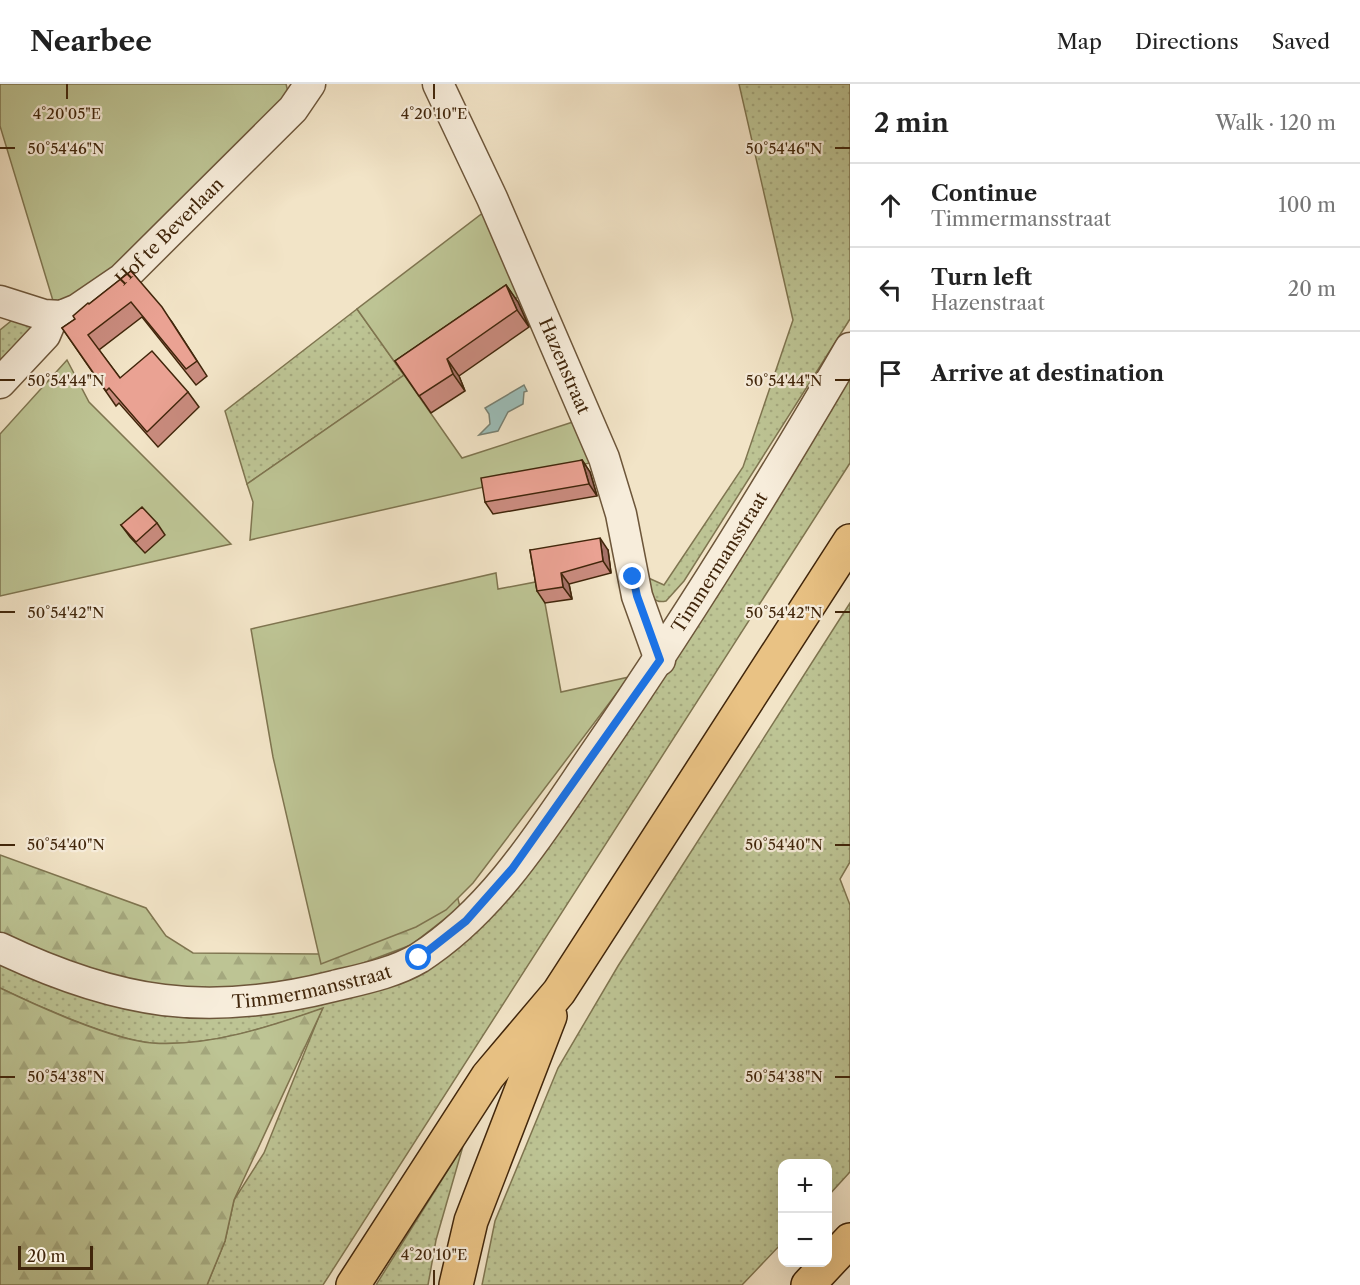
<!DOCTYPE html>
<html lang="en">
<head>
<meta charset="utf-8">
<style>
	:root { --surface:#fff; --page:#f2f2f2; --text:#222; --muted:#767676; --line:#e0e0e0 }
	body { margin:0; font-family:"Libre Caslon Text",serif; background:var(--page); color:var(--text) }
	.controls { position:absolute; right:18px; bottom:18px; display:grid; overflow:hidden; border-radius:12px; box-shadow:0 6px 24px #0002 }
	.controls button { width:54px; height:54px; display:grid; place-items:center; padding:0; border:0; border-bottom:2px solid var(--line); background:var(--surface); color:var(--text); font:30px sans-serif }
	.scale { position:absolute; left:18px; bottom:15px; width:75px; box-sizing:border-box; padding-left:6px; border:3px solid #41260b; border-top:0; font-size:16px; line-height:21px; white-space:nowrap; color:#41260b; -webkit-text-stroke:4px #f7eddb; paint-order:stroke }
	.stop { position:absolute; width:18px; height:18px; margin:-14px; border:4px solid #1a73e8; border-radius:50%; background:#fff }
	.stop.end { background:#1a73e8; border-color:#fff; box-shadow:0 2px 6px #0008 }
	.list { margin:0; padding:0; list-style:none }
	h2 { display:flex; justify-content:space-between; align-items:center; height:78px; margin:0; padding:0 24px; font-size:26px }
	h2 small { font-size:20px; font-weight:400; color:var(--muted) }
	.list li { display:grid; grid-template-columns:39px 1fr auto; gap:18px; align-items:center; box-sizing:border-box; height:84px; padding:0 24px; border-top:2px solid var(--line) }
	.list b { display:block; font-size:22px; white-space:nowrap }
	.list p { margin:0; font-size:20px; white-space:nowrap; color:var(--muted) }
	.list em { font-size:20px; font-style:normal; color:var(--muted) }
	.icon { flex:none; width:33px; height:33px; fill:none; stroke:currentColor; stroke-width:2; stroke-linecap:round; stroke-linejoin:round }
	.map { position:relative; flex:none; width:850px; height:1201px; overflow:hidden }
	header { display:flex; align-items:center; gap:36px; box-sizing:border-box; height:84px; padding:0 30px; background:var(--surface); border-bottom:2px solid var(--line) }
	header strong { font-size:28px }
	nav { display:flex; gap:33px; margin-inline-start:auto; font-size:21px }
	main { display:flex }
	aside { flex:1; background:var(--surface) }
	.map>svg:first-child { display:block }
	.grass { fill:url(#grass-dots); stroke:#7f7550; stroke-width:1.5 }
	.forest { fill:url(#forest-firs); stroke:#7f7550; stroke-width:1.5 }
	.green { fill:#bdc494; stroke:#7f7550; stroke-width:1.5 }
	.water { fill:#9cbeb9; stroke:#788173; stroke-width:1.5 }
	.lines { fill:none; stroke-linecap:round; stroke-linejoin:round }
	.minor-casing { stroke:#6d563a; stroke-width:33 }
	.motorway-casing { stroke:#41260b; stroke-width:36 }
	.minor { stroke:#f7eddb; stroke-width:30 }
	.motorway { stroke:#e9c284; stroke-width:33 }
	.wall { fill:#c98b7e; stroke:#41260b; stroke-width:1.5 }
	.shaded-wall { fill:#a47167; stroke:#41260b; stroke-width:1.5 }
	.building { fill:#eaa293; stroke:#41260b; stroke-width:1.5 }
	.route { stroke:#1a73e8; stroke-width:8 }
	.ticks { fill:none; stroke:#41260b; stroke-width:2 }
	.labels { text-anchor:middle; dominant-baseline:central; stroke-width:4.5; stroke-linejoin:round; paint-order:stroke }
	.street-label { font-size:18px; fill:#41260b; stroke:#f7eddb }
	.ticks-label { font-size:15px; text-anchor:middle; fill:#41260b; stroke:#f7eddb; stroke-width:4.5; stroke-linejoin:round; paint-order:stroke }
</style>
</head>
<body>
<header>
<strong>Nearbee</strong>
<nav><a>Map</a><a>Directions</a><a>Saved</a></nav>
</header>
<main>
<div class="map">
<svg width="850" height="1201" viewBox="0 0 850 1201">
	<defs>
		<pattern id="grass-dots" width="8" height="8" patternUnits="userSpaceOnUse" patternTransform="scale(1.5)"><rect width="8" height="8" fill="#bdc494"/><path d="M2 2h.1M6 6h.1" fill="none" stroke="#a4a87e" stroke-width="1.8" stroke-linecap="round"/></pattern>
		<pattern id="forest-firs" width="22" height="20" patternUnits="userSpaceOnUse" patternTransform="scale(1.5)"><rect width="22" height="20" fill="#bdc494"/><path d="M5 1l3.5 6h-7zM16 11l3.5 6h-7z" fill="#a4a87e"/></pattern>
	</defs>
	<rect width="100%" height="100%" fill="#f2e4c7"/>
	<filter id="stains"><feTurbulence type="fractalNoise" baseFrequency=".00333" numOctaves="4"/><feColorMatrix values="0 0 0 0 .2 0 0 0 0 .09 0 0 0 0 .02 0 0 0 .5 -.17"/></filter>
	<radialGradient id="worn" r=".72"><stop offset=".6" stop-color="#630" stop-opacity="0"/><stop offset="1" stop-color="#630" stop-opacity=".3"/></radialGradient>
	<g class="grass">
		<path d="M739 0H850V235L684 497 666 517C650 521 649 504 644 492L664 501 743 383 793 236Z"/>
		<polygon points="357,225 404,291 247,400 225,327"/>
		<polygon points="16,233 25,234 32,245 0,276 0,246"/>
		<path d="M850 289V379L323 1201H207L225 1157 234 1116 264 1069 322 925C269 943 209 963 151 959 112 955 37 922 0 904V876L129 923 445 871Z"/>
		<polygon points="850,519 850,778 840,795 850,821 850,1088 828,1112 828,1080 782,1080 782,1159 742,1201 482,1201 495,1137 558,984 618,882"/>
		<polygon points="463,1062 436,1156 428,1201 376,1201"/>
	</g>
	<g class="forest">
		<polygon points="0,771 146,824 166,852 193,869 319,870 457,811 460,823 411,861 326,893 245,907 134,903 0,852"/>
		<path d="M0 904C37 922 112 956 152 959 209 963 269 943 323 924L234 1116 225 1157 207 1201H0Z"/>
	</g>
	<g class="green">
		<path d="M0 0H286L288 8C261 42 229 71 199 101 162 138 102 203 54 220L0 42Z"/>
		<polygon points="488,125 522,210 404,291 462,374 576,337 594,378 250,456 253,418 247,400 404,291 357,225"/>
		<polygon points="67,276 89,318 231,460 0,512 0,350"/>
		<polygon points="496,489 498,505 541,497 561,608 629,593 473,799 446,826 416,843 321,880 273,673 251,545"/>
	</g>
	<polygon class="water" points="524,301 527,307 524,308 523,320 508,328 498,347 479,351 490,340 489,330 485,324"/>
	<g class="lines">
		<defs>
			<g id="minor">
				<path id="s1" d="M438 0 492 114 604 374 621 430 637 512 660 576"/>
				<path id="s2" d="M0 217 44 231 61 232 78 225 122 195 293 25 310 0"/>
				<polyline points="0,299 45,251 53,232"/>
				<path id="s3" d="M0 864C118 920 207 934 334 902 363 895 394 889 419 874 494 826 544 744 593 672 684 540 769 403 850 264"/>
			</g>
			<g id="motorway">
				<polyline points="353,1201 488,992 559,908 850,457"/>
				<polyline points="456,1201 471,1137 550,932"/>
				<polyline points="808,1201 850,1156"/>
			</g>
		</defs>
		<use href="#minor" class="minor-casing"/>
		<use href="#motorway" class="motorway-casing"/>
		<use href="#minor" class="minor"/>
		<use href="#motorway" class="motorway"/>
	</g>
	<g class="wall">
		<polygon points="131,187 172,238 207,292 196,301 142,233 99,266 120,294 188,308 199,323 158,363 119,319 116,322 62,244 75,235 89,220"/>
		<polygon points="506,201 518,218 529,243 459,292 465,307 431,329 395,277"/>
		<polygon points="582,376 590,388 597,412 493,430 485,418"/>
		<polygon points="157,439 165,451 145,469 130,453 121,441"/>
		<polygon points="530,466 608,466 611,489 569,500 572,515 545,519 537,507"/>
	</g>
	<g class="shaded-wall">
		<polygon points="506,201 518,218 529,243 517,226"/>
		<polygon points="447,275 459,292 465,307 453,290"/>
		<polygon points="582,376 590,388 597,412 589,400"/>
		<polygon points="600,454 608,466 611,489 603,477"/>
		<polygon points="561,489 569,500 572,515 563,503"/>
	</g>
	<g class="building">
		<polygon points="131,187 162,223 197,277 186,285 131,218 88,251 120,294 152,267 188,308 147,348 109,304 106,307 62,244 75,235 73,232 88,219 89,220"/>
		<polygon points="506,201 517,226 447,275 453,290 419,312 395,277"/>
		<polygon points="582,376 589,400 485,418 481,394"/>
		<polygon points="142,423 157,439 136,458 121,441"/>
		<polygon points="600,454 603,477 561,489 563,503 537,507 530,466"/>
	</g>
	<g class="lines">
		<polyline class="route" points="419,874 466,837 512,785 660,576 637,512 633,493"/>
	</g>
	<path class="ticks" d="M67 0V15M434 0V15M0 64H15M835 64H850M0 296H15M835 296H850M0 528H15M835 528H850M0 761H15M835 761H850M0 993H15M835 993H850M434 1186V1201"/>
	<g class="labels">
		<g class="street-label">
			<text stroke="none"><textPath href="#s2" startOffset="202">Hof te Beverlaan</textPath></text>
			<text stroke="none"><textPath href="#s1" startOffset="309">Hazenstraat</textPath></text>
			<text stroke="none"><textPath href="#s3" startOffset="934">Timmermansstraat</textPath></text>
			<text stroke="none"><textPath href="#s3" startOffset="322">Timmermansstraat</textPath></text>
		</g>
	</g>
	<g class="ticks-label">
		<text x="67" y="35">4°20'05"E</text>
		<text x="434" y="35">4°20'10"E</text>
		<text x="66" y="70">50°54'46"N</text>
		<text x="784" y="70">50°54'46"N</text>
		<text x="66" y="302">50°54'44"N</text>
		<text x="784" y="302">50°54'44"N</text>
		<text x="66" y="534">50°54'42"N</text>
		<text x="784" y="534">50°54'42"N</text>
		<text x="66" y="766">50°54'40"N</text>
		<text x="784" y="766">50°54'40"N</text>
		<text x="66" y="998">50°54'38"N</text>
		<text x="784" y="998">50°54'38"N</text>
		<text x="434" y="1176">4°20'10"E</text>
	</g>
	<rect width="100%" height="100%" filter="url(#stains)"/>
	<rect width="100%" height="100%" fill="url(#worn)"/>
</svg>
<div class="controls">
<button>+</button>
<button>−</button>
</div>
<div class="scale">20 m</div>
<div class="stop" style="left:419px;top:874px"></div>
<div class="stop end" style="left:633px;top:493px"></div>
</div>
<aside>
<h2>2 min<small>Walk · 120 m</small></h2>
<ul class="list">
<li><svg class="icon" aria-label="ahead" viewBox="0 0 24 24"><path d="M12 20V5M6 11l6-6 6 6"/></svg><div><b>Continue</b><p>Timmermansstraat</p></div><em>100 m</em></li>
<li><svg class="icon" aria-label="left" viewBox="0 0 24 24"><path d="M17 20v-9H6M10 6l-5 5 5 5"/></svg><div><b>Turn left</b><p>Hazenstraat</p></div><em>20 m</em></li>
<li><svg class="icon" aria-label="arrive" viewBox="0 0 24 24"><path d="M6 21V4h12l-3 4 3 4H6"/></svg><div><b>Arrive at destination</b></div></li>
</ul>
</aside>
</main>
</body>
</html>
